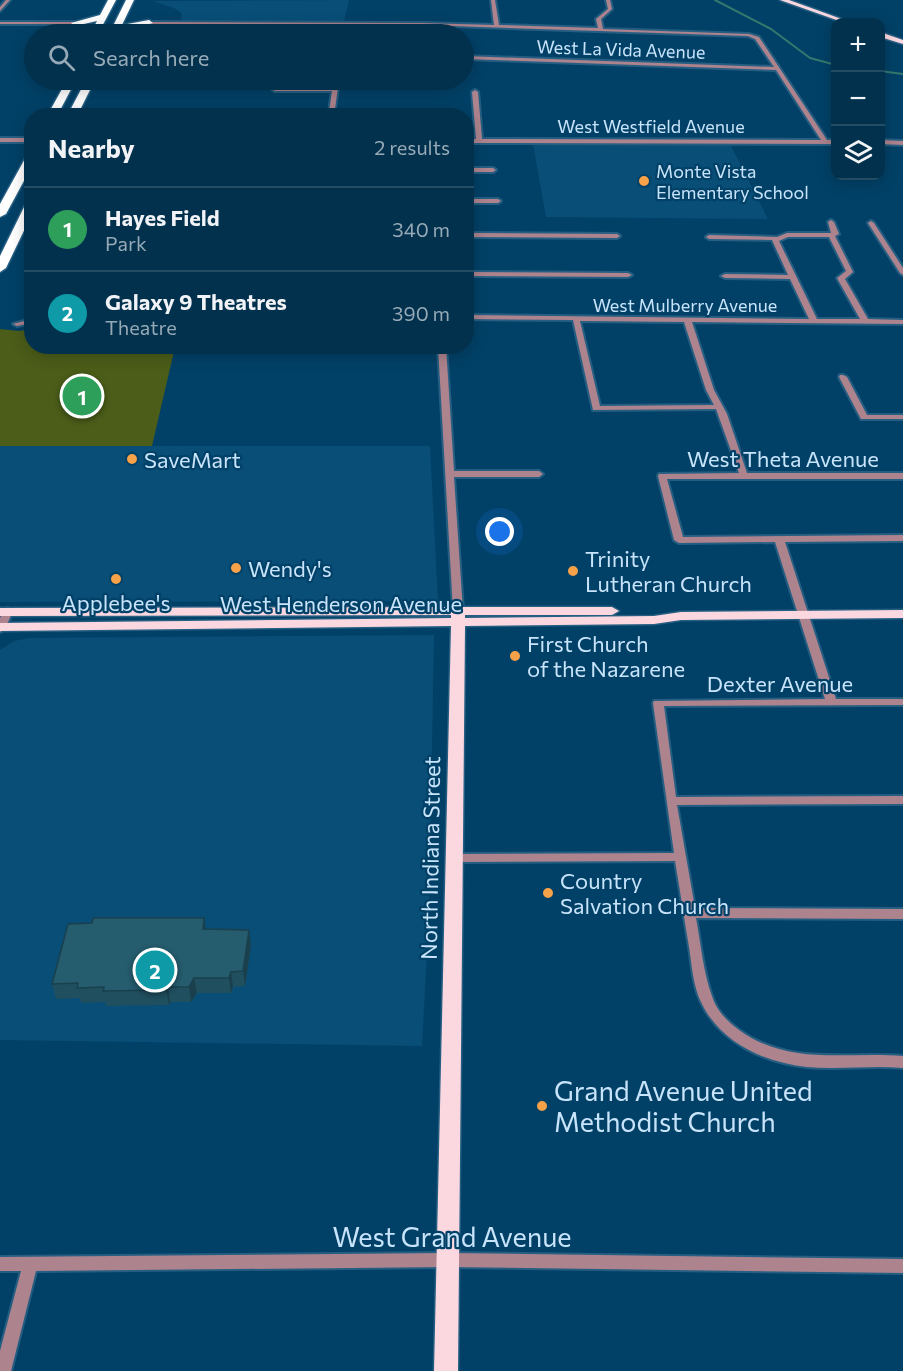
<!DOCTYPE html>
<html lang="en">
<head>
<meta charset="utf-8">
<style>
	:root { --surface:#02314d; --page:#0c3954; --text:#f1f3f6; --muted:#96a9b6; --line:#234c65; --accent:#e797bd }
	body { margin:0; font-family:Commissioner,sans-serif; background:var(--page); color:var(--text) }
	.controls { position:absolute; right:18px; top:18px; display:grid; overflow:hidden; border-radius:12px; box-shadow:0 3px 15px #0003 }
	.controls button { width:54px; height:54px; display:grid; place-items:center; padding:0; border:0; border-bottom:2px solid var(--line); background:var(--surface); color:var(--text); font:30px sans-serif }
	.you { position:absolute; left:500px; top:532px; width:21px; height:21px; margin:-15px; border:4px solid #fff; border-radius:50%; background:#1a73e8; box-shadow:0 0 0 9px #1a73e833 }
	.badge { display:grid; place-items:center; width:39px; height:39px; border-radius:50%; background:var(--accent); color:#fff; font-size:20px; font-weight:700 }
	.pin { position:absolute; translate:-50% -50%; border:3px solid #fff; box-shadow:0 2px 6px #0006 }
	.list { margin:0; padding:0; list-style:none }
	h2 { display:flex; justify-content:space-between; align-items:center; height:78px; margin:0; padding:0 24px; font-size:26px }
	h2 small { font-size:20px; font-weight:400; color:var(--muted) }
	.list li { display:grid; grid-template-columns:39px 1fr auto; gap:18px; align-items:center; box-sizing:border-box; height:84px; padding:0 24px; border-top:2px solid var(--line) }
	.list b { display:block; font-size:22px; white-space:nowrap }
	.list p { margin:0; font-size:20px; white-space:nowrap; color:var(--muted) }
	.list em { font-size:20px; font-style:normal; color:var(--muted) }
	.icon { flex:none; width:33px; height:33px; fill:none; stroke:currentColor; stroke-width:2; stroke-linecap:round; stroke-linejoin:round }
	.map { position:relative; flex:none; width:903px; height:1371px; overflow:hidden }
	.search { position:absolute; background:var(--surface); box-shadow:0 3px 15px #0003; left:24px; top:24px; width:450px; height:66px; display:flex; align-items:center; gap:15px; box-sizing:border-box; padding:0 21px; border-radius:33px; color:var(--muted); font-size:22px }
	.panel { position:absolute; background:var(--surface); box-shadow:0 3px 15px #0003; left:24px; top:108px; width:450px; height:246px; border-radius:24px }
	.map>svg:first-child { display:block }
	.built { fill:#084e77 }
	.green { fill:#4b5d19 }
	.lines { fill:none; stroke-linecap:round; stroke-linejoin:round }
	.stream { stroke:#34786e; stroke-width:2 }
	.minor-casing { stroke:#265e82; stroke-width:4 }
	.major-casing { stroke:#265e82; stroke-width:3 }
	.highway-casing { stroke:#265e82; stroke-width:3 }
	.minor { fill:#ad838d; fill-rule:evenodd }
	.major { fill:#fbd8e0; fill-rule:evenodd }
	.highway { fill:#fff; fill-rule:evenodd }
	.wall { fill:#204f5f }
	.shaded-wall { fill:#1a404d }
	.building { fill:#255c6e; stroke:#1a404d; stroke-width:1.5 }
	.poi-dot { fill:#f7a149; stroke:#024167; stroke-width:2 }
	.labels { text-anchor:middle; dominant-baseline:central; stroke-width:4.5; stroke-linejoin:round; paint-order:stroke }
	.far-street-label { font-size:18px; fill:#c8e4fb; stroke:#024167 }
	.far-poi-label { font-size:18px; fill:#c8e4fb; stroke:#024167; text-anchor:start }
	.street-label { font-size:22px; fill:#c8e4fb; stroke:#024167 }
	.poi-label { font-size:22px; fill:#c8e4fb; stroke:#024167; text-anchor:start }
	.near-poi-label { font-size:27px; fill:#c8e4fb; stroke:#024167; text-anchor:start }
	.near-street-label { font-size:27px; fill:#c8e4fb; stroke:#024167 }
</style>
</head>
<body>
<div class="map">
<svg width="903" height="1371" viewBox="0 0 903 1371">
	<rect width="100%" height="100%" fill="#024167"/>
	<g class="built">
		<polygon points="349,0 344,21 180,22 182,14 176,9 153,1"/>
		<polygon points="533,144 730,144 768,219 546,217"/>
		<polygon points="0,446 430,446 438,601 0,602"/>
		<polygon points="434,635 429,913 422,1046 0,1040 0,650 14,641 30,638"/>
	</g>
	<polygon class="green" points="0,329 19,331 31,329 32,346 175,347 152,446 0,446"/>
	<g class="lines">
		<g class="stream">
			<polyline points="715,0 771,29 810,58 836,65"/>
			<polyline points="880,71 903,74"/>
		</g>
		<defs>
			<g id="minor">
				<polygon points="6,0 10,0 0,11 0,7"/>
				<polygon points="491,0 495,0 499,25 598,28 596,19 608,9 606,0 610,0 612,9 601,19 603,29 749,34 759,37 827,140 836,140 836,144 466,143 466,139 476,139 472,92 475,90 478,92 482,139 821,140 776,70 464,59 464,56 774,67 755,39 748,36 422,25 149,24 147,23 149,22 422,23 494,25"/>
				<polygon points="0,22 75,22 77,23 75,24 0,24"/>
				<polygon points="334,80 339,80 334,116 272,115 269,113 272,111 329,112 332,91 275,91 272,89 275,87 332,87"/>
				<rect x="0" y="138" width="32" height="4"/>
				<polygon points="880,140 903,141 903,145 880,144"/>
				<polygon points="466,168 493,168 496,170 493,172 466,172"/>
				<polygon points="466,199 498,199 501,201 498,203 466,203"/>
				<path d="M831 220 834 222 839 234 835 236 853 272 845 279 868 319 903 320V324L692 322 714 390 727 414 747 473H903V479H667L683 537 903 535V541L785 542 836 699H903V705L664 706 676 797 903 796V804L677 805 695 908 903 909V919L696 918C701 944 703 973 713 999 717 1011 728 1022 739 1030 791 1067 844 1051 903 1056V1068C871 1065 839 1070 807 1067 766 1063 721 1043 702 1004 693 987 692 966 689 947 684 918 680 890 675 861L455 862 451 861 449 858 451 855 455 854 674 853 653 703 654 701 825 699 775 542 679 543 674 540 658 476 659 474 739 473 716 409 593 410 573 320 466 319V315L809 319 790 279 725 278 721 276 725 274 788 275 772 240 709 239 706 237 709 235 777 237 787 233H831L828 222ZM788 237H829L846 271 837 278 860 319H817L779 241ZM580 321 684 322 706 390 714 405 600 406Z"/>
				<polygon points="871,221 874,223 903,268 903,275 900,273 868,223"/>
				<polygon points="466,233 617,234 620,236 617,238 466,237"/>
				<polygon points="466,272 628,273 632,275 628,277 466,276"/>
				<polygon points="32,319 32,323 17,326 13,324"/>
				<polygon points="438,346 446,346 454,471 539,471 543,474 539,477 454,477 463,611 458,614 453,611"/>
				<polygon points="840,375 843,375 847,377 867,415 903,415 903,419 861,419 839,377"/>
				<polygon points="8,608 13,611 5,629 0,632 0,618 5,609"/>
				<polygon points="448,1253 903,1259 903,1273 448,1267 36,1271 11,1371 0,1371 0,1351 21,1271 0,1271 0,1257"/>
			</g>
			<g id="major">
				<polygon points="780,0 789,0 850,22 842,22"/>
				<polygon points="880,32 903,40 903,44 880,37"/>
				<polygon points="457,607 612,607 619,611 612,615 465,615 465,618 654,616 681,612 903,610 903,618 681,620 654,624 465,626 458,1371 434,1371 451,626 0,631 0,623 451,618 451,615 0,616 0,608"/>
			</g>
			<g id="highway">
				<polygon points="108,0 116,0 98,34 90,34 97,21 75,26 71,23 100,15"/>
				<polygon points="126,0 134,0 122,25 149,20 153,23 118,32 117,34 109,34"/>
				<polygon points="67,80 76,80 57,116 47,116"/>
				<polygon points="86,80 95,80 77,116 67,116"/>
				<polygon points="32,152 32,166 6,214 0,217 0,204 27,155"/>
				<polygon points="32,198 32,214 6,268 0,272 0,256 27,201"/>
			</g>
		</defs>
		<use href="#minor" class="minor-casing"/>
		<use href="#major" class="major-casing"/>
		<use href="#highway" class="highway-casing"/>
		<use href="#minor" class="minor"/>
		<use href="#major" class="major"/>
		<use href="#highway" class="highway"/>
	</g>
	<polygon class="wall" points="92,923 206,929 251,945 245,986 233,987 231,993 197,993 191,1002 170,1002 169,1005 106,1006 105,1002 81,1003 80,998 56,999 52,984"/>
	<g class="shaded-wall">
		<polygon points="204,918 206,933 203,929"/>
		<polygon points="249,930 251,945 245,986 243,971"/>
		<polygon points="231,972 233,987 231,993 229,978"/>
		<polygon points="194,978 197,993 191,1002 189,987"/>
		<polygon points="168,987 170,1002 169,1005 166,990"/>
	</g>
	<polygon class="building" points="93,918 204,918 203,929 249,930 243,971 231,972 229,978 194,978 189,987 168,987 166,990 103,991 104,987 77,988 78,983 52,984 68,924 92,923"/>
	<g class="poi-dot">
		<circle cx="644" cy="181" r="6"/>
		<circle cx="132" cy="459" r="6"/>
		<circle cx="236" cy="568" r="6"/>
		<circle cx="573" cy="571" r="6"/>
		<circle cx="116" cy="579" r="6"/>
		<circle cx="515" cy="656" r="6"/>
		<circle cx="548" cy="893" r="6"/>
		<circle cx="542" cy="1106" r="6"/>
	</g>
	<g class="labels">
		<g class="far-street-label">
			<text transform="translate(621 49) rotate(2)">West La Vida Avenue</text>
			<text x="651" y="126">West Westfield Avenue</text>
			<text x="685" y="305">West Mulberry Avenue</text>
		</g>
		<g class="far-poi-label">
			<text x="656" y="171">Monte Vista<tspan x="656" dy="21">Elementary School</tspan></text>
		</g>
		<g class="street-label">
			<text x="783" y="458">West Theta Avenue</text>
			<text x="341" y="603">West Henderson Avenue</text>
			<text x="780" y="683">Dexter Avenue</text>
			<text transform="translate(430 858) rotate(-89)">North Indiana Street</text>
		</g>
		<g class="poi-label">
			<text x="144" y="459">SaveMart</text>
			<text x="585" y="558">Trinity<tspan x="585" dy="25">Lutheran Church</tspan></text>
			<text x="248" y="568">Wendy's</text>
			<text x="116" y="602" text-anchor="middle">Applebee's</text>
			<text x="527" y="643">First Church<tspan x="527" dy="25">of the Nazarene</tspan></text>
			<text x="560" y="880">Country<tspan x="560" dy="25">Salvation Church</tspan></text>
		</g>
		<g class="near-poi-label">
			<text x="554" y="1090">Grand Avenue United<tspan x="554" dy="31">Methodist Church</tspan></text>
		</g>
		<g class="near-street-label">
			<text x="452" y="1236">West Grand Avenue</text>
		</g>
	</g>
</svg>
<div class="controls">
<button>+</button>
<button>−</button>
<button><svg class="icon" aria-label="layers" viewBox="0 0 24 24"><path d="M12 4l9 5-9 5-9-5zM3 14l9 5 9-5"/></svg></button>
</div>
<div class="you"></div>
<div class="pin badge" style="left:82px;top:396px;background:#2e9e5b">1</div>
<div class="pin badge" style="left:155px;top:970px;background:#0f9aa8">2</div>
<div class="search"><svg class="icon" aria-label="search" viewBox="0 0 24 24"><circle cx="10" cy="10" r="6"/><path d="M15 15l6 6"/></svg>Search here</div>
<section class="panel">
<h2>Nearby<small>2 results</small></h2>
<ul class="list">
<li><span class="badge" style="background:#2e9e5b">1</span><div><b>Hayes Field</b><p>Park</p></div><em>340 m</em></li>
<li><span class="badge" style="background:#0f9aa8">2</span><div><b>Galaxy 9 Theatres</b><p>Theatre</p></div><em>390 m</em></li>
</ul>
</section>
</div>
</body>
</html>
